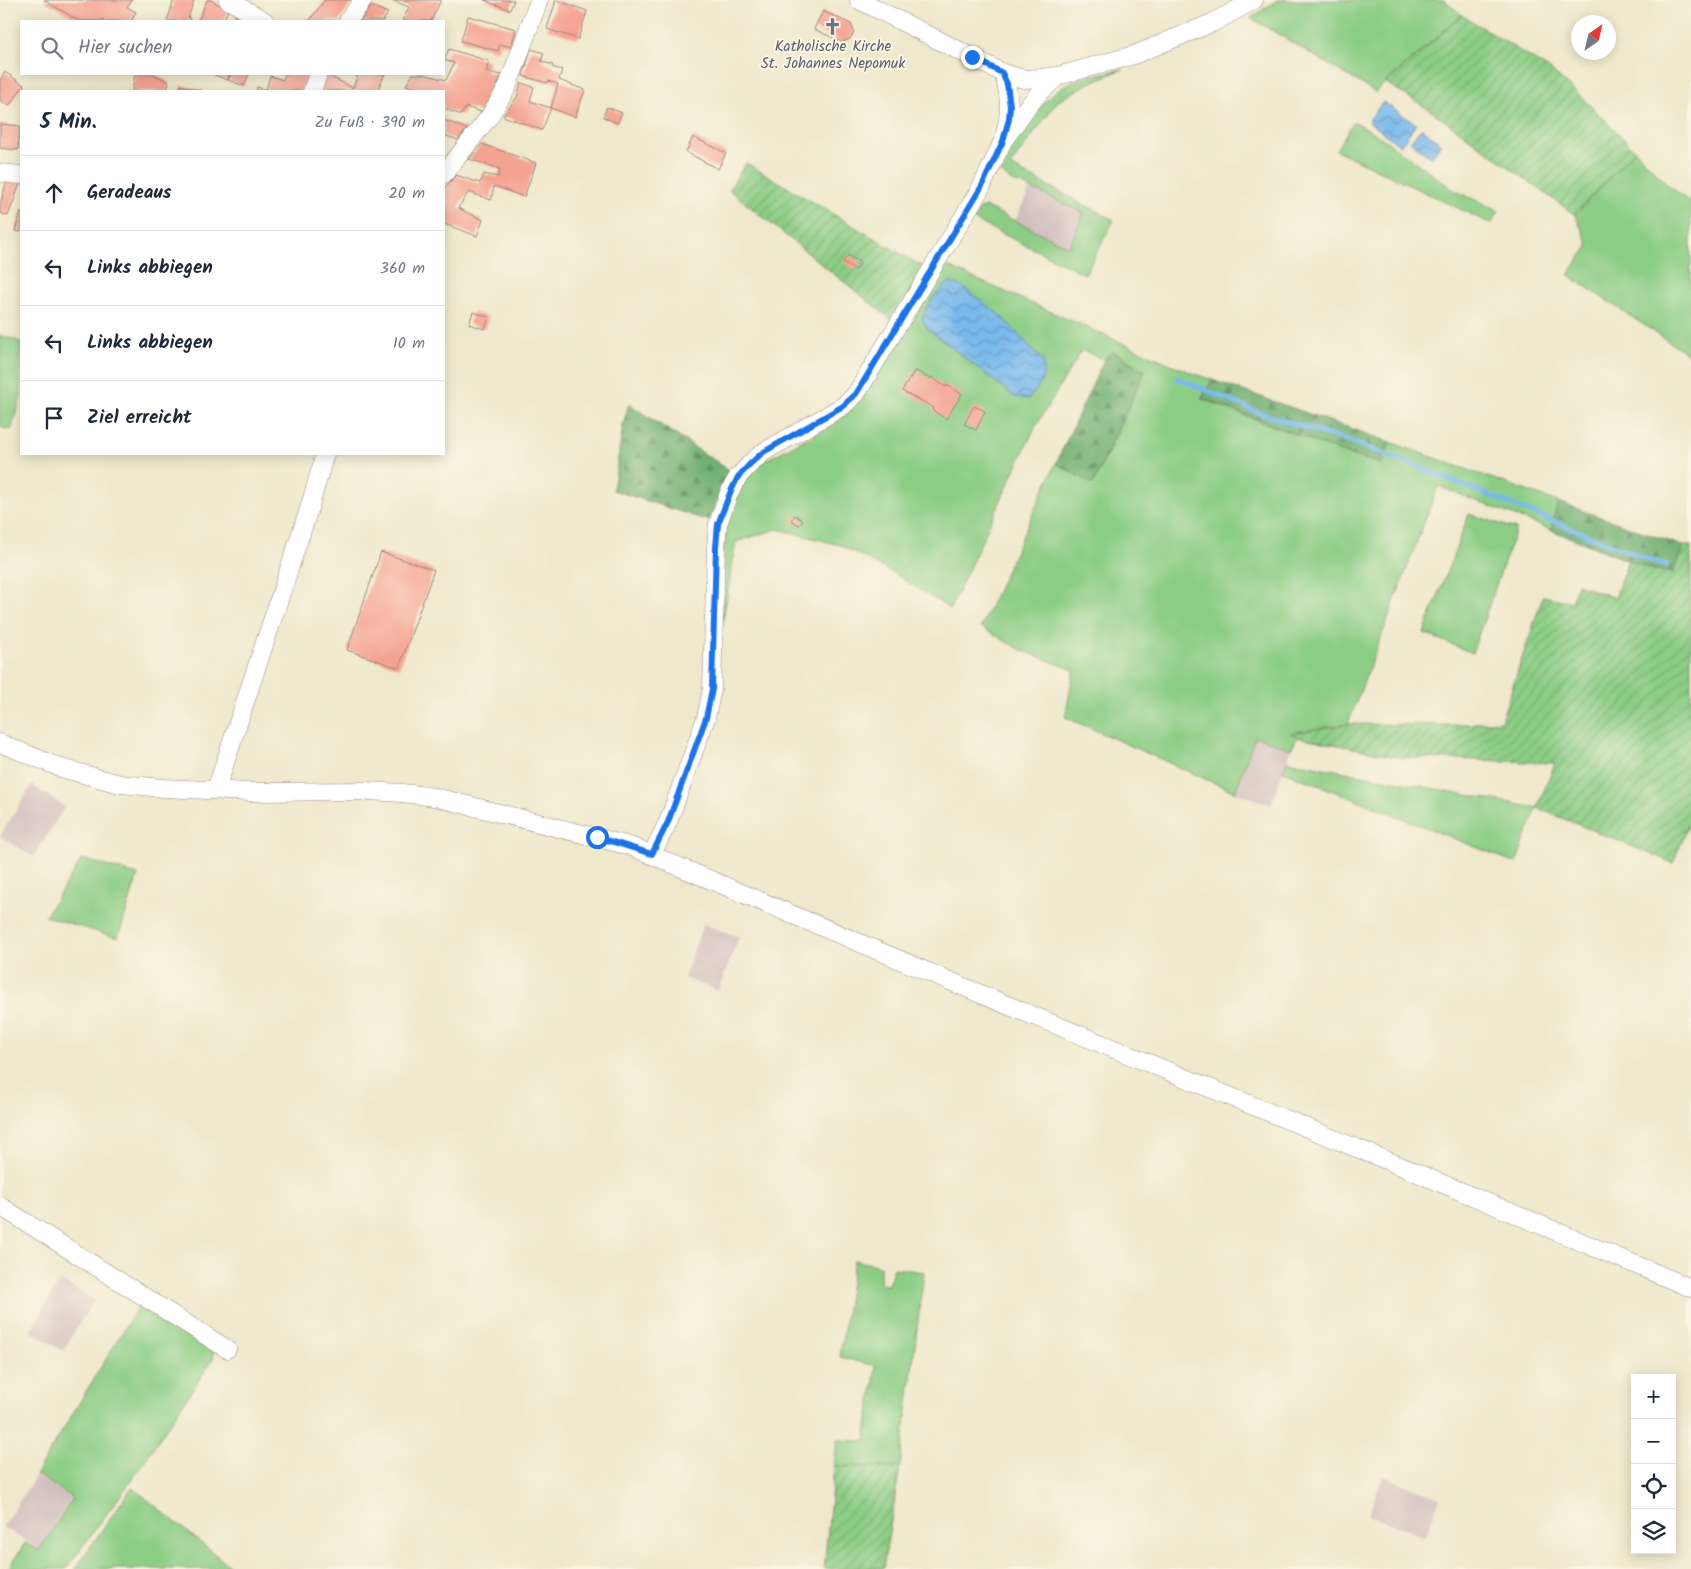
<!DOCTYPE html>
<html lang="de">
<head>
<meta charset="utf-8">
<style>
	:root { --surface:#fff; --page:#f6f6f7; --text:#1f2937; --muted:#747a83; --line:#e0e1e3 }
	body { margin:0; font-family:Kalam,sans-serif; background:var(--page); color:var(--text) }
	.controls { position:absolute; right:15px; bottom:15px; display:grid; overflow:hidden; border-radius:0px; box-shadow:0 2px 12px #0003 }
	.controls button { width:45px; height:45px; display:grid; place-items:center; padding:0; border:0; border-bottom:1px solid var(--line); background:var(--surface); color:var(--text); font:25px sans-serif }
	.compass { position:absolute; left:1571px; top:15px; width:45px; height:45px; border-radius:50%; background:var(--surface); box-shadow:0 2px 12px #0003; rotate:34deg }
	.stop { position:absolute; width:15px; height:15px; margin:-11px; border:4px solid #1a73e8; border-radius:50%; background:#fff }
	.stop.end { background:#1a73e8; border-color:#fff; box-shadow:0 1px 5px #0008 }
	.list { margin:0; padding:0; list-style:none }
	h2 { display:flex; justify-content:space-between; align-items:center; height:65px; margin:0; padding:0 20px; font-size:21px }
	h2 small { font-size:16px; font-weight:400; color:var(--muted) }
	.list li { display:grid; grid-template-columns:32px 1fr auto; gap:15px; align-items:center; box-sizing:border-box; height:75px; padding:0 20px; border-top:1px solid var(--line) }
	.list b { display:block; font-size:19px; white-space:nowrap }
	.list em { font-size:16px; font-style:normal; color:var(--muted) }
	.icon { flex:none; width:28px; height:28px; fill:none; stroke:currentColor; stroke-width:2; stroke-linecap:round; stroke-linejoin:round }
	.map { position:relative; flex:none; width:1691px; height:1569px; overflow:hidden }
	.search { position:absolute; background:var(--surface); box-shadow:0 2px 12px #0003; left:20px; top:20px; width:425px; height:55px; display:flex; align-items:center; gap:12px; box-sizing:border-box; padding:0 18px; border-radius:0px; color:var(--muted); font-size:19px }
	.panel { position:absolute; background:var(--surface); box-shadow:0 2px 12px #0003; left:20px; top:90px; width:425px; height:365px; border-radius:0px }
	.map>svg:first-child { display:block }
	.industrial { fill:#d1bfbe }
	.green { fill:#8ccd85; stroke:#6b7658; fill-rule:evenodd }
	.forest { fill:url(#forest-firs); stroke:#5e684e }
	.garden { fill:url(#garden-furrows); stroke:#6b7658 }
	.water { fill:url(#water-waves); stroke:#616c8c }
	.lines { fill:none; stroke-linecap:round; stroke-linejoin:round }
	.stream { stroke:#78b9ed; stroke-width:5 }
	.building { fill:#f5a391 }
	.minor-casing { stroke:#9c847c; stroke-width:19 }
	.minor { stroke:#fff; stroke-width:18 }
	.route { stroke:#1a73e8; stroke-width:6 }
	.labels { text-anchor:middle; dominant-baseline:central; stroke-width:4; stroke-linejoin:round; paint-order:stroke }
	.worship-label { font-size:15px; fill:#5b616d; stroke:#fcf5e5 }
</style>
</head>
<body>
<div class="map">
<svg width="1691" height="1569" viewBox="0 0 1691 1569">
	<defs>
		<pattern id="forest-firs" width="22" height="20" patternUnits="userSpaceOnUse" patternTransform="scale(1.25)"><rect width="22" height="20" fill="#71b072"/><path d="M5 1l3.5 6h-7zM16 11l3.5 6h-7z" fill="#5f8f5e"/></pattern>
		<pattern id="garden-furrows" width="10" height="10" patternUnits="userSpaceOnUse" patternTransform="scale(1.25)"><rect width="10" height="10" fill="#8ccd85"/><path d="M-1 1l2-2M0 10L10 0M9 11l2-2" fill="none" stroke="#7ab073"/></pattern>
		<pattern id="water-waves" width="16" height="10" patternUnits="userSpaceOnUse" patternTransform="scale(1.25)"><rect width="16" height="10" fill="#78b9ed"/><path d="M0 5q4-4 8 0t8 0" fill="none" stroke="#6496c0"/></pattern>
	</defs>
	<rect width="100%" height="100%" fill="#fcf5e5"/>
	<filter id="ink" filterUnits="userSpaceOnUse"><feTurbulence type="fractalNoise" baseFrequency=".02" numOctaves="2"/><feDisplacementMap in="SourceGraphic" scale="10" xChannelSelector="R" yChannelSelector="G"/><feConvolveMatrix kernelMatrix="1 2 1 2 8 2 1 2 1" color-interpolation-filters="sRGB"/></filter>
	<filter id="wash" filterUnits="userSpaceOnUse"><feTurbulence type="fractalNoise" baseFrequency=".0096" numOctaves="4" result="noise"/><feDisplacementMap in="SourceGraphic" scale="20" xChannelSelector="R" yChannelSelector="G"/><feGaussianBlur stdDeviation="1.12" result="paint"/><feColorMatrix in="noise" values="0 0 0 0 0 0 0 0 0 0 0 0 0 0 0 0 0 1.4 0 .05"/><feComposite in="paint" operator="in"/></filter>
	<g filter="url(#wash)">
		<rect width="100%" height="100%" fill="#efe8cc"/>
		<g class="industrial">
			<polygon points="1030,188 1084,213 1069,247 1015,221"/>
			<polygon points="1255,736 1291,749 1271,805 1235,792"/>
			<polygon points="32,785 65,807 33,857 0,836"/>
			<polygon points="703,924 739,937 718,991 684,978"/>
			<polygon points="60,1280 94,1300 63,1351 30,1331"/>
			<polygon points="36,1475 71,1498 39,1549 3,1527"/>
			<polygon points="1383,1476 1440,1498 1425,1537 1368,1515"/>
		</g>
		<g class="green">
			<polygon points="1277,0 1444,0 1462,15 1375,92 1251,18"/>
			<path d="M1123 69 1089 83 1057 102 1010 166 1114 220 1085 274 974 220 979 209 986 207 1069 247 1084 213 1030 188 1009 180 1000 171V164C1014 143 1044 94 1067 84 1085 76 1104 73 1123 69Z"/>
			<polygon points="1354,121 1385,140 1454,190 1499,211 1491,224 1336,150"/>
			<polygon points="1635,150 1666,183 1691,203 1691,356 1568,275 1589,245 1575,215"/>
			<path d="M946 266 1189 372 1212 380 1202 399 1344 453 1381 464 1390 442 1558 502 1551 530 1438 486 1348 724 1292 733 1298 737 1291 749 1255 736 1235 792 1065 717 1074 670 1021 650 981 627 1056 463 1093 484 1145 371 1112 351 1104 360 1082 350 1035 427 950 609 890 571 840 545 777 529 736 542 722 626 725 524 736 495 746 477 760 463 840 421 899 323 908 329ZM922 318 1015 397 928 329Z"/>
			<polygon points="0,335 21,342 21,397 11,430 0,427"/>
			<polygon points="1469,514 1516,529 1472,653 1424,633"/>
			<polygon points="1287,761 1537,808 1516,863 1283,771"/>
			<polygon points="82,859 138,875 118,938 45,916"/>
			<polygon points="854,1260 880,1266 880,1284 888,1285 894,1268 924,1272 900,1467 834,1466 837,1440 865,1441 876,1366 840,1357"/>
			<polygon points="142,1300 214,1346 213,1359 128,1485 66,1569 8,1569 25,1543 39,1550 73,1498 36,1474"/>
			<polygon points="132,1487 233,1569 75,1569"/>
		</g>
		<g class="forest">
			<polygon points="1112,351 1145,371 1093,484 1056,463 1104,360"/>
			<polygon points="1212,380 1390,442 1382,464 1344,453 1202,398"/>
			<polygon points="629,404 729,470 709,521 613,490 623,425"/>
			<polygon points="1558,502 1683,546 1673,574 1647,568 1551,530"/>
		</g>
		<g class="garden">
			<polygon points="1462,15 1549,69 1587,102 1635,150 1575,215 1433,112 1386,83"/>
			<polygon points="746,163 927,269 893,321 729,190"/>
			<polygon points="1683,546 1691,546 1691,819 1673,863 1537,808 1555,763 1398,757 1298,737 1291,733 1348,724 1453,725 1501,721 1543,596 1572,602 1577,584 1615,598 1628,560 1647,568 1673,574"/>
			<polygon points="834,1466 900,1467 883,1568 824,1569"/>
		</g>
		<g class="water">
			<polygon points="1383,102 1416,124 1400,146 1368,121"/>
			<polygon points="1422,128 1441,144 1431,158 1410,141"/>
			<path d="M949 283 962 286 1002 317 1043 361C1045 380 1041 385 1028 399L1015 397 928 329 922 319C929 300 934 295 949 283Z"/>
		</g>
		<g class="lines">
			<polyline class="stream" points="1177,378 1260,413 1355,443 1421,468 1652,561 1667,565"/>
		</g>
		<g id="blocks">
			<g class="building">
				<polygon points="44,0 132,0 127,7 136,12 131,21 106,21 102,19 101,21 79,21"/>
				<polygon points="174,0 194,0 188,18 190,18 189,21 167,21"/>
				<polygon points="207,0 211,0 228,10 223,21 198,21"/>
				<polygon points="325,0 354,0 339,21 309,21"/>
				<polygon points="391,0 441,0 431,21 402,21 409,7"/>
				<polygon points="484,0 514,0 510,10"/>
				<polygon points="556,0 587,11 578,39 547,29"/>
				<polygon points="371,6 388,13 383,21 360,21"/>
				<polygon points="823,11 851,24 854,32 850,39 842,42 814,29"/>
				<polygon points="236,15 248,21 234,21"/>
				<polygon points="468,16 516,29 511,47 500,44 498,51 461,41"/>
				<polygon points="449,49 489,61 486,72 502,75 494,93 481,112 466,107 461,115 444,108 444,91 427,91 406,85 413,74 423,74 446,80 454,63 444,60"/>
				<polygon points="531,49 544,53 541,61 553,65 552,67 562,70 559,80 585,90 575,117 551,108 558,84 548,81 547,83 523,76"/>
				<polygon points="5,72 24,85 9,106 0,100 0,80"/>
				<polygon points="135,74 154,74 169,82 167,91 132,91"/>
				<polygon points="213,74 230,74 227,80"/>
				<polygon points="231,74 249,74 244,86 228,80"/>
				<polygon points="285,74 309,74 303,91 256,91 257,87 266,90 270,76 283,80"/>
				<polygon points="325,74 353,88 358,74 385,74 377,91 321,91"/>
				<polygon points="521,83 534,87 530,101 551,108 542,130 503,116 517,97"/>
				<polygon points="181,85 203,91 180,91"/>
				<polygon points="607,107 622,113 617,123 603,117"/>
				<polygon points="444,120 467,129 458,140 444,135"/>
				<polygon points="0,124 20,126 18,150 0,148"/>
				<polygon points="693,137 726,153 718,169 686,152"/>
				<polygon points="482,144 536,163 524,197 494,186 491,200 469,192 458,208 483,220 477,236 444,224 444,189 456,175 480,183 484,174 498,177 500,169 469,159"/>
				<polygon points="7,180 21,181 8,216 0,213 0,205"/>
				<polygon points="21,212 21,232 15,231"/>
				<polygon points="848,255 861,263 856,270 843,262"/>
				<polygon points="473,312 489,317 485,329 469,324"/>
				<polygon points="915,370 930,379 931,377 946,387 947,385 962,394 946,419 932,410 934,408 902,391"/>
				<polygon points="974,406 985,411 976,430 964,424"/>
				<polygon points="795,515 803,521 799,525 791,520"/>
				<polygon points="381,552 434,570 399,668 347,650"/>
			</g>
		</g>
	</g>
	<g filter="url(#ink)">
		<use href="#blocks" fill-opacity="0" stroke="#9c847c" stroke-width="1"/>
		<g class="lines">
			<defs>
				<g id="minor">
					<polyline points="228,0 265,21"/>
					<polyline points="859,0 1003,73 1024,79 1040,78 1058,76 1134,55 1214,22 1254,0"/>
					<polyline points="348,21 363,0"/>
					<path d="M1003 73C1010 93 1011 113 1005 133"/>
					<polyline points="312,91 318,74"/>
					<polyline points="0,173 21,175"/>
					<polyline points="444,174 489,117 507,88 539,0"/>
					<polyline points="0,743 61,768 120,784 164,788 251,792 367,791 402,793 435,797 630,846 1002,1003 1398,1165 1691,1288"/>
					<polyline points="216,790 309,509 325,454"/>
					<polyline points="652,854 668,822 706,718 712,689 716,547 718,524 729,493 738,477 750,464 762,453 843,406 856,394 982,186 1003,141 1025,110 1039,93 1058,76"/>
					<polyline points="0,1206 227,1349"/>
				</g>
			</defs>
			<use href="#minor" class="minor-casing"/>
			<use href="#minor" class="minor"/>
		</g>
	</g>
	<g class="lines" filter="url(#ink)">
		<polyline class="route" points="597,837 652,854 668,822 706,718 712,689 716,547 718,524 730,493 738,477 750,464 762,453 843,406 856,394 982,186 1003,141 1009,119 1010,106 1007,84 1002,73 972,57"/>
	</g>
	<defs>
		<symbol id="church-bare" viewBox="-9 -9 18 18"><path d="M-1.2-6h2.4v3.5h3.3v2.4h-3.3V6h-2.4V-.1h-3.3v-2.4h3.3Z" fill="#6b7280" stroke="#fcf5e5" stroke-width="2.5" paint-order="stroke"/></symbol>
	</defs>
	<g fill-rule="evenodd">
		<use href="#church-bare" x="820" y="14" width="25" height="25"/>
	</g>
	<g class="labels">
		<g class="worship-label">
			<text x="833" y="47">Katholische Kirche<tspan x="833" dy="17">St. Johannes Nepomuk</tspan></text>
		</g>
	</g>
</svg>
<div class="controls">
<button>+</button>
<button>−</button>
<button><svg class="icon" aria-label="locate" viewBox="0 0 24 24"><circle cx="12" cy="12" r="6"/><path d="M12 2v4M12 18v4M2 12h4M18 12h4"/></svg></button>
<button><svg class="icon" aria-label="layers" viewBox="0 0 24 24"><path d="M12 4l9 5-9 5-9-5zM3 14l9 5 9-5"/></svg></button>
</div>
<svg class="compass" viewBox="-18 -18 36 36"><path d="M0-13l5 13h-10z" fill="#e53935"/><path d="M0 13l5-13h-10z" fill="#747a83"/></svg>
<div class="stop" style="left:597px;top:837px"></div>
<div class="stop end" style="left:972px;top:57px"></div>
<div class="search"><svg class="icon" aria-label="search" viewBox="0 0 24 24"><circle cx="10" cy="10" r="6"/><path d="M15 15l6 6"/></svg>Hier suchen</div>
<section class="panel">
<h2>5 Min.<small>Zu Fuß · 390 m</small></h2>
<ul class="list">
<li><svg class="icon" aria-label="ahead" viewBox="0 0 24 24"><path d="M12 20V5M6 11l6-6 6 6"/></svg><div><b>Geradeaus</b></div><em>20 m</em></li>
<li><svg class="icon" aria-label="left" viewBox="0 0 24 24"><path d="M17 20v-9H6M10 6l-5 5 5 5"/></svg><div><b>Links abbiegen</b></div><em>360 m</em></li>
<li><svg class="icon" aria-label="left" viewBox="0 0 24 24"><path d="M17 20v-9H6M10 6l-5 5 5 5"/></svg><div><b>Links abbiegen</b></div><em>10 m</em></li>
<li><svg class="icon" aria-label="arrive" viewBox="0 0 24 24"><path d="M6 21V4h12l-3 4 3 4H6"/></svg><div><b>Ziel erreicht</b></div></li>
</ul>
</section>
</div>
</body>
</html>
